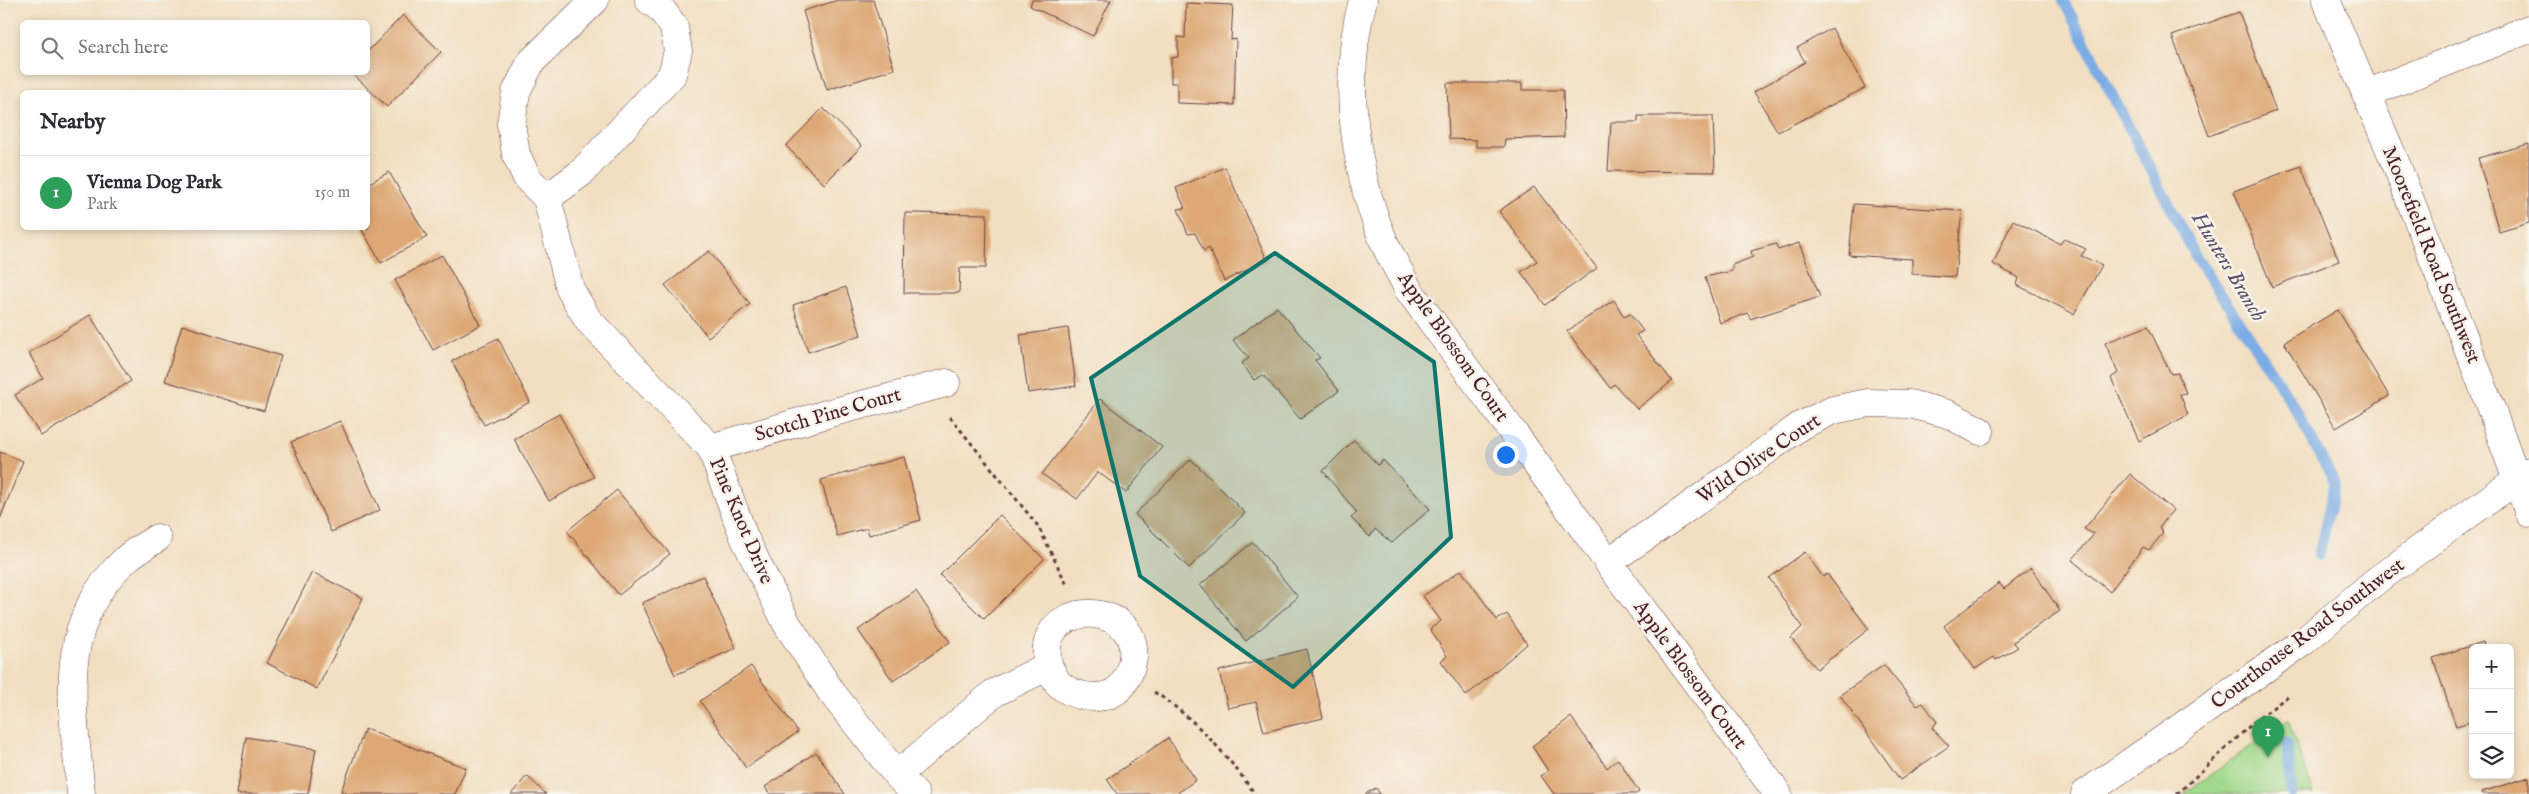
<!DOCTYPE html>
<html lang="en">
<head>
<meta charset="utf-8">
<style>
	:root { --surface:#fff; --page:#f7f7f7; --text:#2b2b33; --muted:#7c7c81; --line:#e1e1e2; --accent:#7c3aed }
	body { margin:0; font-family:"IM FELL English",serif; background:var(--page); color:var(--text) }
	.controls { position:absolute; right:15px; bottom:15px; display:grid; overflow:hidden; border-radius:8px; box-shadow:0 2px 8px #0003 }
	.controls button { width:45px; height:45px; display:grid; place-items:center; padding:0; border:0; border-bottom:1px solid var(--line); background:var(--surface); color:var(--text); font:25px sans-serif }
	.you { position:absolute; left:1505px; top:454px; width:18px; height:18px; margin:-12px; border:4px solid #fff; border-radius:50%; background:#1a73e8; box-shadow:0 0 0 8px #1a73e833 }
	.badge { display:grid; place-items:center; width:32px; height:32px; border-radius:50%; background:var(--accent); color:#fff; font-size:16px; font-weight:700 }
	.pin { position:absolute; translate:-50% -41px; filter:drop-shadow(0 1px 2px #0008) }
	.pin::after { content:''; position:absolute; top:26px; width:18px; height:15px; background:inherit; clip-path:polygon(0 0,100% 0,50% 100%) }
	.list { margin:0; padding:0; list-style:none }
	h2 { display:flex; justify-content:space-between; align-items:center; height:65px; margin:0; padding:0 20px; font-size:21px }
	h2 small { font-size:16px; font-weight:400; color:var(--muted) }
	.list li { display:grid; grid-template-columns:32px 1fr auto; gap:15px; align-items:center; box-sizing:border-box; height:75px; padding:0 20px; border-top:1px solid var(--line) }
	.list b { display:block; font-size:19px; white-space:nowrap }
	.list p { margin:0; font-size:16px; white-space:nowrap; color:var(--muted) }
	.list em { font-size:16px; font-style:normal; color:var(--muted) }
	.icon { flex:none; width:28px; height:28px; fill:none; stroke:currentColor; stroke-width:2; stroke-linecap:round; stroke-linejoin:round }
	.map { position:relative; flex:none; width:2529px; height:794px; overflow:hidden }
	.search { position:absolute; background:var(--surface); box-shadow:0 2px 8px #0003; left:20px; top:20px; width:350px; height:55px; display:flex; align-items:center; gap:12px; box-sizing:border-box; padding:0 18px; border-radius:8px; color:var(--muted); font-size:19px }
	.panel { position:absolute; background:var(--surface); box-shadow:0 2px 8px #0003; left:20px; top:90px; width:350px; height:140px; border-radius:8px }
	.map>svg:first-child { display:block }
	.green { fill:#a0d98b; stroke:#757c5b }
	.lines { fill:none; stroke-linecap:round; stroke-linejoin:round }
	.stream { stroke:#7aace5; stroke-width:11 }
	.building { fill:#dda874 }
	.minor-casing { stroke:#633c42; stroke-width:29 }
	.path { stroke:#633c42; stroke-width:3; stroke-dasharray:4 4; stroke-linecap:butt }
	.minor { stroke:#fff; stroke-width:28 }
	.marked { fill:#0f766e; fill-opacity:0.2; stroke:#0f766e; stroke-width:4; stroke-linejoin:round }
	.labels { text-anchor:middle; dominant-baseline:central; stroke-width:5; stroke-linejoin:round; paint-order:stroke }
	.street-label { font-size:20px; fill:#4a1f2b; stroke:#f7f3e8 }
	.water-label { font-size:21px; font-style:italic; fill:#5b506c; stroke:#f7f3e8 }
</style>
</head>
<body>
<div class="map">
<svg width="2529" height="794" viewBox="0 0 2529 794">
	<rect width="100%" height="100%" fill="#f7f3e8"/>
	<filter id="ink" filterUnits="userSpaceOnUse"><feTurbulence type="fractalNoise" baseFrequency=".02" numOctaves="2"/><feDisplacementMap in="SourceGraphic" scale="10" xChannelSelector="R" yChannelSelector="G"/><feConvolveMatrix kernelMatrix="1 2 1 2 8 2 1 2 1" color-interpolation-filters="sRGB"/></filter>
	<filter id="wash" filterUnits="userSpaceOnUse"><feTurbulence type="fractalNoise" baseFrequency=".0096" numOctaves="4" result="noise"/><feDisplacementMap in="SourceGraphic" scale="20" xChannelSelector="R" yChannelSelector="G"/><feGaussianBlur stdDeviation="1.12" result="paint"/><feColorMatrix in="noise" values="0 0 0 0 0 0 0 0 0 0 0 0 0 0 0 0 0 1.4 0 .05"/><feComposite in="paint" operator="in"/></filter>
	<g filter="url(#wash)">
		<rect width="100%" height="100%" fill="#f2dfc1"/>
		<polygon class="green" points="2288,720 2314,794 2183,794"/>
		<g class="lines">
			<g class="stream">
				<polyline points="2063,0 2194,253 2295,408 2335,483 2319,555"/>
				<polyline points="2287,743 2292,794"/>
			</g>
		</g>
		<g id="blocks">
			<g class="building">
				<polygon points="838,0 873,0 894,69 827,90 803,11"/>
				<polygon points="1032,0 1111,0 1093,36 1030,6"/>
				<polygon points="1186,3 1233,5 1231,40 1236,39 1234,105 1177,103 1177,83 1171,83 1171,58 1178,57 1178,37 1185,38"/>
				<polygon points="2239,12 2276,111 2209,136 2172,36"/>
				<polygon points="403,15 441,52 387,107 351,72 368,72 368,51"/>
				<polygon points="1832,28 1865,88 1778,132 1754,92 1805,62 1797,48"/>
				<polygon points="1447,83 1522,83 1522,90 1563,90 1564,137 1505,139 1504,147 1476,147 1476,140 1449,139"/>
				<polygon points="823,108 862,146 824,184 786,146"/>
				<polygon points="1638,116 1713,116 1715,172 1608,171 1611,122 1638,122"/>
				<polygon points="2529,144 2529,223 2499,232 2478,158"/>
				<polygon points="2301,166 2339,261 2272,287 2234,191"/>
				<polygon points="1225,167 1267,260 1224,281 1209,248 1204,251 1195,233 1188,234 1178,209 1185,208 1176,188"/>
				<polygon points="389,172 427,237 381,263 361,228 368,228 368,184"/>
				<polygon points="1534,187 1597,268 1545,305 1521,272 1537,261 1499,211"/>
				<polygon points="1854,204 1962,211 1955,277 1912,274 1912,259 1849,255"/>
				<polygon points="905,213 987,214 986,268 960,268 959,293 904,293"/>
				<polygon points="2013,220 2060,244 2064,239 2086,249 2081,256 2102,265 2074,314 2017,285 2019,278 1993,264"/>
				<polygon points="1799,243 1820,297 1750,319 1748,313 1720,323 1705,277 1732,271 1732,265 1753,257 1751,251 1776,244 1778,250"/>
				<polygon points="709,251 750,304 708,337 665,285"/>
				<polygon points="442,255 480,325 433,350 395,280"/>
				<polygon points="846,287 861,335 808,352 793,305"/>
				<polygon points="1614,300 1624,317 1630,314 1643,331 1636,335 1672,381 1637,409 1614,384 1610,388 1567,331"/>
				<polygon points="1277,307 1320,358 1315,360 1339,391 1300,419 1263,375 1254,380 1242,363 1249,358 1233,340"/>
				<polygon points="2338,310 2389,396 2336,428 2284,342"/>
				<polygon points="90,315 131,381 41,436 15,395 43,378 29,353"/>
				<polygon points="182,325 281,356 264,411 165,381"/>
				<polygon points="2148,326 2171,374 2178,373 2186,393 2180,394 2188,415 2139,441 2111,378 2118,373 2105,343"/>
				<polygon points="1068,328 1076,386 1028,393 1020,335"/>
				<polygon points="498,338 530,402 484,425 452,361"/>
				<polygon points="1100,399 1162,447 1126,493 1098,472 1077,499 1042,474"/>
				<polygon points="559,414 594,477 549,501 514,439"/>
				<polygon points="340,421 380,510 331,532 291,442"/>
				<polygon points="1354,440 1378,465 1383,460 1430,509 1392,543 1375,529 1370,537 1351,518 1357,513 1323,471"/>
				<polygon points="0,452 23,461 0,519"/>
				<polygon points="904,457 921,520 869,535 867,528 837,536 821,480"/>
				<polygon points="1191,459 1245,513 1189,568 1135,514"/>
				<polygon points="2130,474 2173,510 2159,528 2163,533 2149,550 2143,547 2110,592 2072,560 2094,534 2084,529"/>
				<polygon points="617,490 670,554 619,595 567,531"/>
				<polygon points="1000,515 1044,559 984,619 940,575"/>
				<polygon points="1253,542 1298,597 1246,641 1200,585"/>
				<polygon points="1805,552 1823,577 1827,574 1869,629 1817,669 1791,638 1802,627 1769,578"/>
				<polygon points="2031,568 2060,611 2013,642 2018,647 1996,660 1994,657 1975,669 1944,626 1999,583 2004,589"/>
				<polygon points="1461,570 1497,620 1507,614 1527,644 1466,696 1441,661 1447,656 1430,629 1441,621 1423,596"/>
				<polygon points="312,572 363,598 317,689 267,663"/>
				<polygon points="703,576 736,648 675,675 642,603"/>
				<polygon points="916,591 950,642 893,681 858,630"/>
				<polygon points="2483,642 2485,648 2473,648 2473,721 2456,726 2433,658"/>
				<polygon points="1307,649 1323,718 1264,732 1256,702 1228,708 1219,671"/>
				<polygon points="1884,665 1917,706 1923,703 1937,722 1932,728 1949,746 1900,780 1840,695"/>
				<polygon points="751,666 798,732 746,768 700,701"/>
				<polygon points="1571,717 1607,768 1618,759 1639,792 1636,794 1554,794 1541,776 1548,771 1532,746"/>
				<polygon points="365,729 466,768 455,794 348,794 341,791"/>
				<polygon points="246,737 316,749 308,794 237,794"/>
				<polygon points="1168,738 1196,780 1176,794 1117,794 1107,779"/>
				<polygon points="816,752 845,794 770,794 765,787"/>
				<polygon points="527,776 546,794 511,794"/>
				<polygon points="2529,777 2529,794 2483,794 2482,792"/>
				<polygon points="1376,788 1380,794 1365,794"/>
			</g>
		</g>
	</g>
	<g filter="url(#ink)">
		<use href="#blocks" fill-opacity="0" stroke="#633c42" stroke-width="1"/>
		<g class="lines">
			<defs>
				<g id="minor">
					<polyline points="595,0 531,62 516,92 511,124 516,154 527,178 547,198 570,289 588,320 711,448 744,537 787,624 832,693 897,775 915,794"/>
					<path d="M1363 0C1342 76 1353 165 1382 237 1389 255 1400 272 1408 289L1778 794"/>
					<polyline points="2326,0 2396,164 2482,384 2529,513"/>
					<polyline points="2366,94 2529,29"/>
					<polyline points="547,198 581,173 672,75 678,51 674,27 661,9 649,0"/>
					<polyline points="711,448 830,413 946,383"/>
					<polyline points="1608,562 1680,513 1800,426 1833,410 1868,403 1910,404 1948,414 1980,431"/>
					<path d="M897 775 994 693 1048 666C1048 660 1046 653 1047 647 1053 592 1164 607 1125 681 1113 704 1075 700 1058 683 1054 678 1052 671 1048 666"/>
					<path d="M81 794C73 707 54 626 125 560 134 551 147 545 157 538"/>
					<polyline points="2085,794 2303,642 2377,580 2529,471"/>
				</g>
			</defs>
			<use href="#minor" class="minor-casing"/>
			<g class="path">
				<polyline points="950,417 1038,526 1067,585"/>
				<path d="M1154 692C1194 717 1228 756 1255 794"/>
				<polyline points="2177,794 2253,723 2289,695"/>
			</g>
			<use href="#minor" class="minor"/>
		</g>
	</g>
	<path class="marked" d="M1275 253 1434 362 1451 537 1293 687 1140 576 1091 378Z"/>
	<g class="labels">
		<g class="street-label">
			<text transform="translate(2431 255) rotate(68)">Moorefield Road Southwest</text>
			<text transform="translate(1453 347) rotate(55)">Apple Blossom Court</text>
			<text transform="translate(828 415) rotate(-16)">Scotch Pine Court</text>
			<text transform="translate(1759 459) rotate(-34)">Wild Olive Court</text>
			<text transform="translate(741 521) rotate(67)">Pine Knot Drive</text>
			<text transform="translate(2308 634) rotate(-37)">Courthouse Road Southwest</text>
			<text transform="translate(1690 675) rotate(54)">Apple Blossom Court</text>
		</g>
		<g class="water-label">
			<text transform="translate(2228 267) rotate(59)">Hunters Branch</text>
		</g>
	</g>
</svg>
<div class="controls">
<button>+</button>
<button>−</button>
<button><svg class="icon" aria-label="layers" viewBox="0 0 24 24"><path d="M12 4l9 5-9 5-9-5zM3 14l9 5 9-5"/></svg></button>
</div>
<div class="you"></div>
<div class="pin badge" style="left:2268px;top:757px;background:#2e9e5b">1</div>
<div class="search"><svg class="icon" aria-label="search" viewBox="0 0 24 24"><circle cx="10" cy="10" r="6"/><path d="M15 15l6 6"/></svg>Search here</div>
<section class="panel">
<h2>Nearby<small></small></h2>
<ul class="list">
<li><span class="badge" style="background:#2e9e5b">1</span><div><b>Vienna Dog Park</b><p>Park</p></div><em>150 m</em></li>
</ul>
</section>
</div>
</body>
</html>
